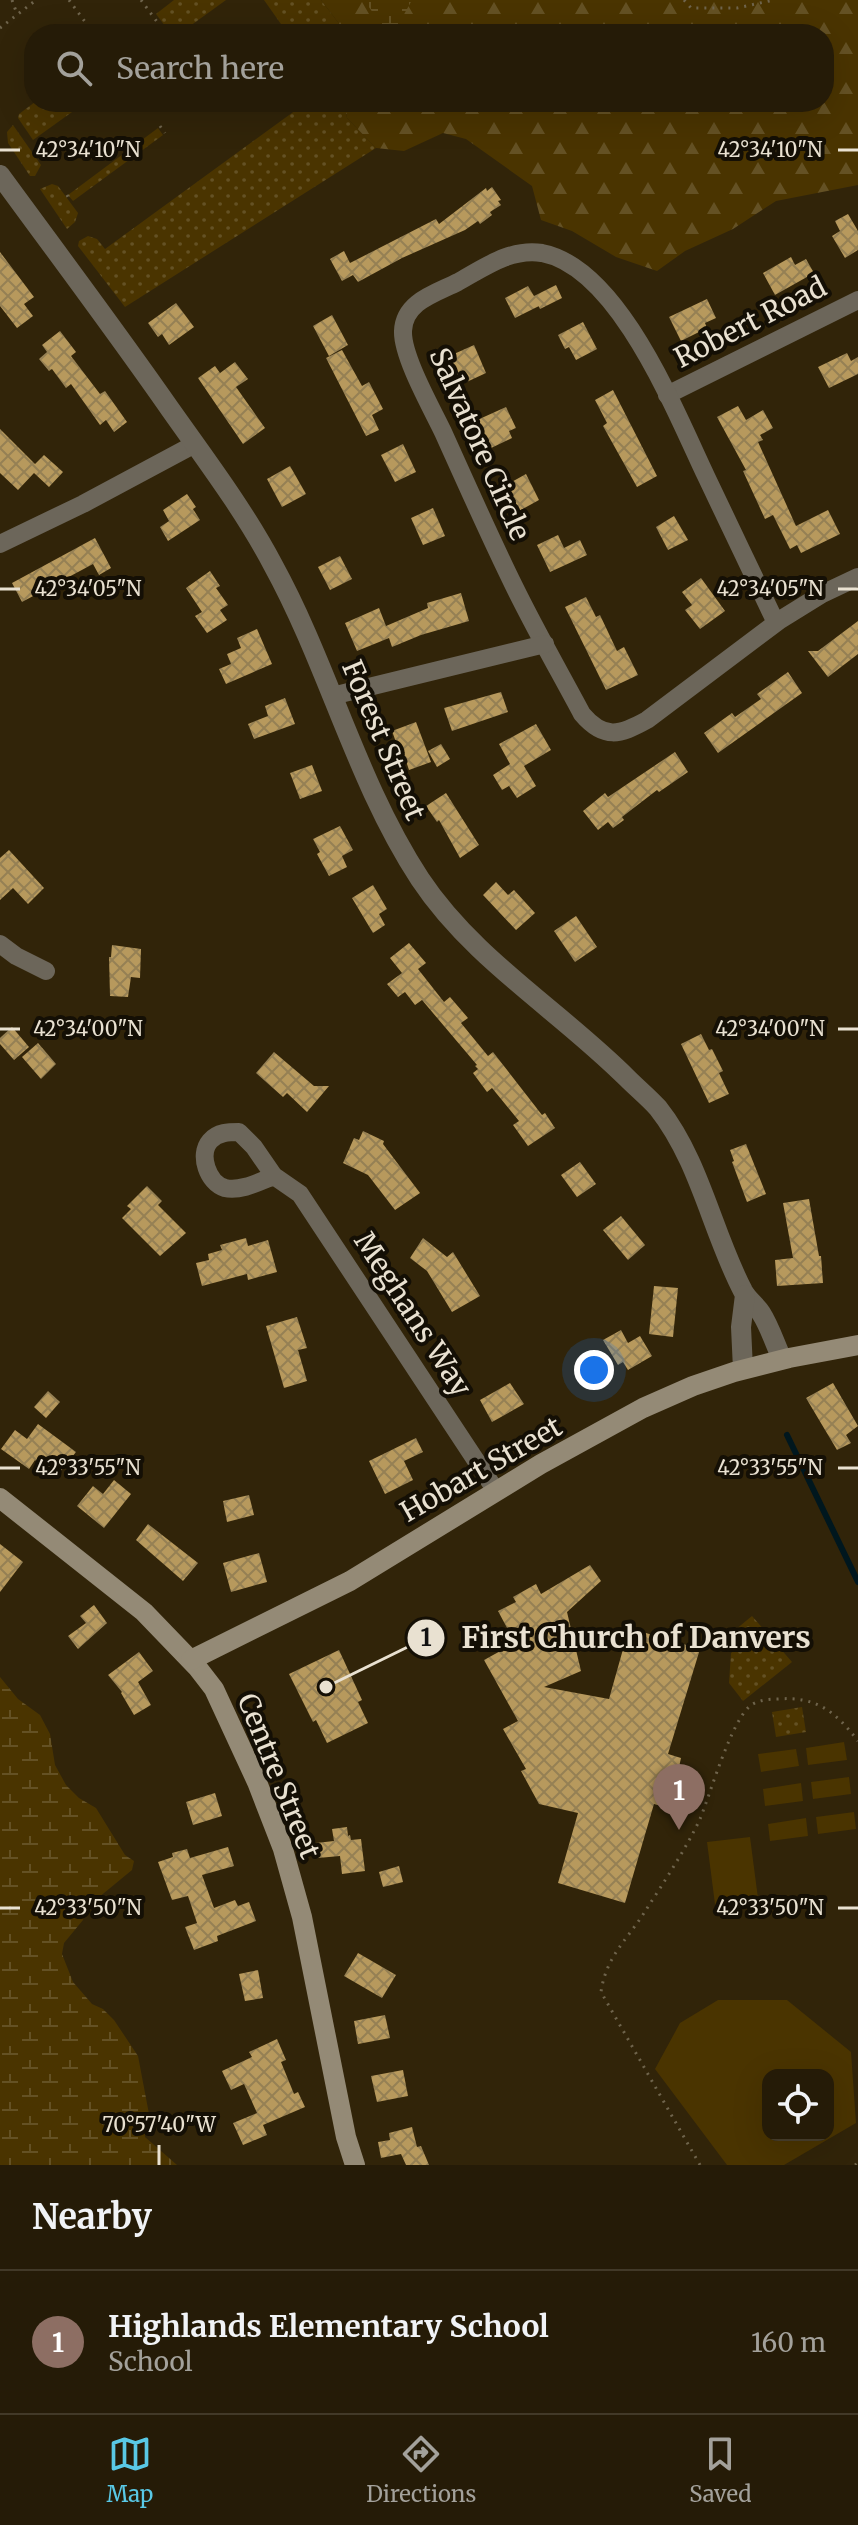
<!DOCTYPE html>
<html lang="en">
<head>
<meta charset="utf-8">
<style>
	:root { --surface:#251b07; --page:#312815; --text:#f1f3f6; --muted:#a3a19b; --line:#423928; --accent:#59c8e5 }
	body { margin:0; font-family:Merriweather,serif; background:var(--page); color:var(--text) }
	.controls { position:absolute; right:24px; bottom:24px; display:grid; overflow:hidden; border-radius:16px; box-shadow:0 8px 32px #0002 }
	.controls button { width:72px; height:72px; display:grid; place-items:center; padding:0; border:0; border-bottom:2px solid var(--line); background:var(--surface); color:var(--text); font:40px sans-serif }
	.you { position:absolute; left:594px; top:1370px; width:28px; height:28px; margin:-20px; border:6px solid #fff; border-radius:50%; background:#1a73e8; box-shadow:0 0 0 12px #1a73e833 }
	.badge { display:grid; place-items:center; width:52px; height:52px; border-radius:50%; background:var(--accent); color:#fff; font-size:26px; font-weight:700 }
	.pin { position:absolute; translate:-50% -66px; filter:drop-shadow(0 2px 4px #0008) }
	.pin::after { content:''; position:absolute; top:42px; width:28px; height:24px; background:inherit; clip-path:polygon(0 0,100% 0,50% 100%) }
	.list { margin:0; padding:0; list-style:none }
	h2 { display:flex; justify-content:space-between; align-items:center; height:104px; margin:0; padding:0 32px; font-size:34px }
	h2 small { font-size:26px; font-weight:400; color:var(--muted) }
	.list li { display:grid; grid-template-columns:52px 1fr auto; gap:24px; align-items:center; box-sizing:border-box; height:144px; padding:0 32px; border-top:2px solid var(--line) }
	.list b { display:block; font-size:30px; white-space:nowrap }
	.list p { margin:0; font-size:26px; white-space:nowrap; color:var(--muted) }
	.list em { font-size:26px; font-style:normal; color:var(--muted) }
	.icon { flex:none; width:44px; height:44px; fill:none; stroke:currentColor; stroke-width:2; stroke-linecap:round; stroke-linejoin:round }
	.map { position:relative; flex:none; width:858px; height:2165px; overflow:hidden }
	.search { position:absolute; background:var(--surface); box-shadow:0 8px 32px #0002; left:24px; right:24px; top:24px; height:88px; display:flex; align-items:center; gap:20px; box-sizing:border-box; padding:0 28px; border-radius:32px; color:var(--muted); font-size:30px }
	.sheet { height:248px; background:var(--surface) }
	nav { display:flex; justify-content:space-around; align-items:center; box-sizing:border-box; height:112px; border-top:2px solid var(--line); background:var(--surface); font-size:22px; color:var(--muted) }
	nav a { display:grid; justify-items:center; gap:4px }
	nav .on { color:var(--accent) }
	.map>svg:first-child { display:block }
	.green { fill:url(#green-dots) }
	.forest { fill:url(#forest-firs) }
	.wetland { fill:url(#wetland-marsh) }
	.pitch { fill:#4a3400; fill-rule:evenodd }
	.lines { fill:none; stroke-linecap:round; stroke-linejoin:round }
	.stream { stroke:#00171e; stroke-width:6 }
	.building { fill:url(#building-cross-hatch) }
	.path { stroke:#6f644c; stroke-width:3; stroke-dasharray:2 6; stroke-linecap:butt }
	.minor { stroke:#6c665a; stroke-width:18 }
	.tertiary { stroke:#6c665a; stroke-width:20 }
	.secondary { stroke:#948a76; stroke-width:20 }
	.ticks { fill:none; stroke:#e9e1d1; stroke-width:3 }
	.labels { text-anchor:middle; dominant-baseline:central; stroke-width:8; stroke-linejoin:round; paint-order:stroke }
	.street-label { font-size:28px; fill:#e9e1d1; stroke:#140f05 }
	.ticks-label { font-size:20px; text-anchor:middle; fill:#e9e1d1; stroke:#140f05; stroke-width:8; stroke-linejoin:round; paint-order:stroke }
	.leader { fill:none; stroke:#e9e1d1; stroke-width:3 }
	.callout-dot { fill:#e9e1d1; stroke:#140f05; stroke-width:3 }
	.mark-label { font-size:24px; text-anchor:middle; font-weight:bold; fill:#111 }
	.callout-label { font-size:30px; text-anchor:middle; font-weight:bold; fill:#e9e1d1; stroke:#140f05; stroke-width:8; stroke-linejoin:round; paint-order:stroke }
</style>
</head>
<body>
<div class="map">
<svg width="858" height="2165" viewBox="0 0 858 2165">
	<defs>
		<pattern id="green-dots" width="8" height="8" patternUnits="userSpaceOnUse" patternTransform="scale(2)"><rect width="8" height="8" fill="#4a3400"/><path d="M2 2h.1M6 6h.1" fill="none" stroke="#645124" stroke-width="1.8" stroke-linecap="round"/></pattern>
		<pattern id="forest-firs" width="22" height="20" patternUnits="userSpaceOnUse" patternTransform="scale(2)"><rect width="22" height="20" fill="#4a3400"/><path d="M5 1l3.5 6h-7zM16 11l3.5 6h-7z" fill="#645124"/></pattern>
		<pattern id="wetland-marsh" width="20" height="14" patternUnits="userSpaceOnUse" patternTransform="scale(2)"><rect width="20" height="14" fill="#4a3400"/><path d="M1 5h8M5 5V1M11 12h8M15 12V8" fill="none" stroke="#645124"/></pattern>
		<pattern id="building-cross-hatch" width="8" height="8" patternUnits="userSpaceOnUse" patternTransform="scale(2)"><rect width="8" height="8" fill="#b7995d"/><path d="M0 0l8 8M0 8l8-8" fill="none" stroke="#958054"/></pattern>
	</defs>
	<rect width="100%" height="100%" fill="#312409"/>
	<g class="green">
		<polygon points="174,0 226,0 179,34 171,34 156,14"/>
		<polygon points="264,0 321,0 347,34 288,34"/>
		<polygon points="35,102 86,102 33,140 18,118 19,114"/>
		<polygon points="307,102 344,102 347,118 376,148 125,307 78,246 79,241 88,236 97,239 105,249"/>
		<polygon points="13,125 41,165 35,176 30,176 8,143 7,132"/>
		<polygon points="158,128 163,135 73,201 68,195"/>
		<polygon points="52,184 58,186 78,213 75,222 67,229 40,189"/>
		<polygon points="752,1616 792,1662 743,1701 729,1683 731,1653 744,1643 735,1630"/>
		<polygon points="802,1707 806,1732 776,1737 772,1712"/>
	</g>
	<polygon class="forest" points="321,0 858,0 858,185 776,201 733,229 685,251 657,271 616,257 572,231 541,220 532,186 466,139 443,133 404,151 376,148 347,118 344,102 824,102 824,34 347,34"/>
	<g class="wetland">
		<polygon points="364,0 412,0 397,27 387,33"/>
		<polygon points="0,1677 18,1699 40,1715 50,1734 55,1765 66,1785 79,1798 96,1808 125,1855 134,1861 132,1870 87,1907 83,1920 64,1943 62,1954 73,1982 92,2004 103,2009 114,2020 138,2056 149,2114 144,2124 145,2137 177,2165 0,2165"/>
	</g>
	<g class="pitch">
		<polygon points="844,1742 847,1760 808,1765 806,1748"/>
		<polygon points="796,1749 799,1766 761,1772 758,1754"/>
		<polygon points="849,1777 851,1794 813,1799 811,1782"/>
		<polygon points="801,1783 803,1801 765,1806 763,1789"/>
		<polygon points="854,1812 856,1829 818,1834 816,1817"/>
		<polygon points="806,1818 808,1836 770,1841 768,1824"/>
		<polygon points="750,1837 759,1906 716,1912 707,1842"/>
		<path d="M718 2000H787L851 2052 856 2123 784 2165H727L655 2069 680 2023ZM768 2075H828V2135H768Z"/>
	</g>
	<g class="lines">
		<polyline class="stream" points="787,1435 858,1582"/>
	</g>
	<g class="building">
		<polygon points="492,187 501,200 498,201 501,205 490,212 492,215 480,224 478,221 465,230 402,258 358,282 353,275 342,281 330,259 344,251 350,263 436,219 439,224 486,188 487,191"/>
		<polygon points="848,214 858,231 858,250 845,258 832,236 840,231 835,221"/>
		<polygon points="0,252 34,297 24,304 33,316 17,328 0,306"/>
		<polygon points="791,257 795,265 806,259 814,273 775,295 763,273"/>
		<polygon points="556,285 562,298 540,309 536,301 539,306 515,318 505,298 528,286 534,296"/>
		<polygon points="707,299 716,318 705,323 707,328 681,341 669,317"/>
		<polygon points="176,303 194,327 169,345 162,334 158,337 148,323"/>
		<polygon points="332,315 348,345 329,356 313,326"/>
		<polygon points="583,322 597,349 576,360 569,347 565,349 558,335"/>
		<polygon points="60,331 76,352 71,356 100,394 105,391 127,422 114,432 106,420 100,425 71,384 66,388 52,369 49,371 39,359 47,352 42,345"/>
		<polygon points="474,345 486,373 458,386 445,358"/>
		<polygon points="342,350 362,386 369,382 383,409 372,415 379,430 366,436 326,358"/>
		<polygon points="847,353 851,361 858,357 858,374 829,388 818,367"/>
		<polygon points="235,362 248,379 236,387 265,428 243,444 198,378 215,366 220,373"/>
		<polygon points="613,390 657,476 637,487 603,426 607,423 595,400"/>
		<polygon points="738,406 746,420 763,410 773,428 760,435 763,440 758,442 796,526 828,510 840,534 801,553 797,545 790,549 773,515 765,519 743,471 746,470 717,417"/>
		<polygon points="506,407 516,428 509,431 512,438 489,449 475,421"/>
		<polygon points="0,429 35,464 44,455 63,472 49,487 34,473 18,490 0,473"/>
		<polygon points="403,444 416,472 395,482 381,455"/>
		<polygon points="290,466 306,494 282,507 267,479"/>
		<polygon points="526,474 539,500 519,511 506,485"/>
		<polygon points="187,494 196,507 193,509 200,520 168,541 160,527 169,521 163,510"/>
		<polygon points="433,508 445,536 423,545 411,518"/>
		<polygon points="674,516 688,540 668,550 656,527"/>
		<polygon points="558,535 564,548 580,540 587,555 550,572 537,545"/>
		<polygon points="95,538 111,568 99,575 93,564 22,602 12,583"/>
		<polygon points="340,556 352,579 330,590 318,567"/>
		<polygon points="210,571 220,586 216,588 228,605 220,610 227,620 207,633 195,616 202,612 186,588"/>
		<polygon points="701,578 725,611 700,629 685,610 692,605 682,592"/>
		<polygon points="461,593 469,621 421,635 392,647 389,638 357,651 345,623 379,608 386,626 428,608 427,603"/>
		<polygon points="586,597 596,617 600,615 617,651 624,647 638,675 606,690 565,607"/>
		<polygon points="858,621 858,654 828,677 808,651 818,651"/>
		<polygon points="257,629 272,664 226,684 219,669 231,664 227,654 241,648 237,638"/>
		<polygon points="788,672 802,693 718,753 704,733 732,713 735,717 761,699 757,694"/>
		<polygon points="501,692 508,712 452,731 444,708"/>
		<polygon points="285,698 295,724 254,739 248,724 268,716 265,706"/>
		<polygon points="416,722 431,762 409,770 405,758 402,759 392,731"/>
		<polygon points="536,724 551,750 524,766 536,786 517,798 509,786 502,790 493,775 510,764 499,744"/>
		<polygon points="441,744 450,759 437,767 428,751"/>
		<polygon points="675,752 688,772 659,792 657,790 622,817 624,820 613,828 608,822 598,830 583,811 605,793 608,797"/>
		<polygon points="312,765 322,791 300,799 290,773"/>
		<polygon points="446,793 479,845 460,858 439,820 437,822 426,806"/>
		<polygon points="340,826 353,850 342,856 347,867 329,876 317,854 320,852 313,839"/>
		<polygon points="9,850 44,888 28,904 13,888 0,900 0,858"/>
		<polygon points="496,882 508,895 514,890 535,913 516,930 483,895"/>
		<polygon points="373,885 387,909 379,914 385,925 373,933 352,898"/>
		<polygon points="576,916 597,947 575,962 554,931"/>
		<polygon points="409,943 426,963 418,969 444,1002 450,997 468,1018 461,1023 488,1056 493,1052 542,1115 545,1113 555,1128 528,1146 513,1125 519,1121 492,1088 487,1092 473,1073 478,1069 475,1066 477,1065 422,1000 415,1005 405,992 398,997 387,984 402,973 390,958"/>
		<polygon points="112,945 141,949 140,978 131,977 128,997 110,996 109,957 111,957"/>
		<polygon points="12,1027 29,1047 14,1060 0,1044 0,1038"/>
		<polygon points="701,1034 709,1050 712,1049 723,1071 719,1073 729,1094 709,1103 681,1044"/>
		<polygon points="38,1043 56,1064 41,1079 22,1057"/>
		<polygon points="274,1052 314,1086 329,1086 307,1112 287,1093 283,1097 256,1073"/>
		<polygon points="363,1131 384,1141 383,1144 420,1193 395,1210 368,1175 343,1163 354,1138 359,1140"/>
		<polygon points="746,1144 766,1194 747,1202 732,1162 734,1161 730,1150"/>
		<polygon points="580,1162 596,1184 577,1197 561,1175"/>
		<polygon points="147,1186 162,1201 158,1205 186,1233 160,1256 122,1218 131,1209 127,1206"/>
		<polygon points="809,1199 819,1256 821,1256 823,1283 777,1286 775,1260 793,1258 783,1203"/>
		<polygon points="621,1216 645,1245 628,1260 603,1230"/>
		<polygon points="246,1238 248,1246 268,1240 277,1272 248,1280 247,1274 202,1286 196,1263 209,1260 208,1254 222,1250 220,1245"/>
		<polygon points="423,1238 447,1257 453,1252 480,1296 452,1312 427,1271 410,1258"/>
		<polygon points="654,1286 678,1288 673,1337 649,1334"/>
		<polygon points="297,1317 307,1348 298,1350 307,1381 284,1388 266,1326"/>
		<polygon points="621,1330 628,1343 640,1336 652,1356 628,1370 623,1362 618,1365 603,1340"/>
		<polygon points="510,1383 524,1404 492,1422 480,1400"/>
		<polygon points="833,1383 858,1426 846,1435 851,1443 837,1450 806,1398"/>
		<polygon points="48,1391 60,1402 46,1418 34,1407"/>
		<polygon points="38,1424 76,1452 56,1477 35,1460 29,1469 1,1449 15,1430 27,1439"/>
		<polygon points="416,1438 423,1452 404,1461 413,1480 385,1494 369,1461"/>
		<polygon points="114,1480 131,1494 104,1528 77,1506 93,1486 103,1494"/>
		<polygon points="249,1495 254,1515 227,1522 223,1501"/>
		<polygon points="148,1524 198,1563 183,1581 136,1540"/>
		<polygon points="0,1544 23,1562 0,1592"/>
		<polygon points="259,1553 267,1582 231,1592 223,1563"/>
		<polygon points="590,1565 601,1581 567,1612 581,1671 544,1687 609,1699 629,1628 700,1649 668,1754 681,1758 679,1767 690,1770 678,1811 654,1804 625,1903 558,1883 578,1813 539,1804 521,1771 526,1769 503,1729 518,1721 484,1660 515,1643 498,1611 516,1602 513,1597 536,1584 541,1594"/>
		<polygon points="94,1605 107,1623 78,1649 68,1636 86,1623 80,1616"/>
		<polygon points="339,1650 362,1700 358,1702 368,1723 327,1743 316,1720 313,1722 289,1674"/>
		<polygon points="139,1652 153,1671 138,1682 151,1705 134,1715 121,1693 122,1692 108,1675"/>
		<polygon points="215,1793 222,1816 193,1825 186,1802"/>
		<polygon points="347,1827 348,1836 350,1835 351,1840 361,1839 365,1871 342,1874 340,1856 318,1858 316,1843 334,1841 332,1829"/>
		<polygon points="228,1847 234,1866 202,1875 214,1908 235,1900 238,1906 249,1902 256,1921 217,1936 218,1941 194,1950 185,1927 197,1923 188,1896 172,1900 158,1862 173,1857 172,1853 187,1849 190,1858"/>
		<polygon points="399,1866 403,1882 383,1887 379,1872"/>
		<polygon points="358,1953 396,1975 382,1998 344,1976"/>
		<polygon points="258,1970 263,1998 245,2001 239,1974"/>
		<polygon points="385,2015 390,2038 358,2044 354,2021"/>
		<polygon points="277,2039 286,2060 281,2062 294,2094 298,2092 305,2107 263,2125 267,2135 243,2145 233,2123 257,2113 244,2084 231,2090 222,2071 252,2057 249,2052"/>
		<polygon points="403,2070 408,2096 377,2102 371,2076"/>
		<polygon points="412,2127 417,2147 421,2146 429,2165 406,2165 401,2154 381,2158 378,2142 390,2140 389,2133"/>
	</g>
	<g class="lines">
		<g class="path">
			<polyline points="12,0 17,14"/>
			<polyline points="69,0 94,34"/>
			<polyline points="141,0 166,34"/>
			<polyline points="684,0 691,8 737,8 774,0"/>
			<polyline points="0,28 36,0"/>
			<polyline points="160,126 165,133"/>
			<polyline points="67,195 71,202"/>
			<path d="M700 2165 601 1992C606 1957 626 1941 644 1913 662 1885 686 1849 700 1819 710 1795 733 1714 753 1704 760 1700 769 1699 777 1699 816 1696 835 1711 858 1741"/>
			<polyline points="855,2165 858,2163"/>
		</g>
		<g class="minor">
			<polyline points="667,395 858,300"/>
			<polyline points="0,544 83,504 195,444"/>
			<path d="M776 623C753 574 729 525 706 476 675 411 619 268 542 253 511 248 485 267 458 282 437 293 404 301 403 331 402 356 431 407 443 432 466 483 489 535 514 586 535 629 559 671 582 714 604 740 620 735 647 720L776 623 780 620 822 594 858 577"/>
			<polyline points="332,696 545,644"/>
			<polyline points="0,944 16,956 46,971"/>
			<path d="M274 1176C261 1181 240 1192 225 1188 208 1183 198 1155 210 1141 218 1132 229 1132 239 1132L254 1147 274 1176 300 1194 496 1491"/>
		</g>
		<g class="tertiary">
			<path d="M0 175C57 253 115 330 170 409 206 460 244 510 273 565 329 667 356 781 420 879 473 959 559 1010 627 1078 637 1088 649 1098 658 1108 700 1161 712 1232 743 1291 748 1300 756 1305 761 1313 770 1327 775 1344 782 1359"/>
			<polyline points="743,1369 741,1327 745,1295"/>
		</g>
		<g class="secondary">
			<polyline points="0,1498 144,1612 197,1667 214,1689 257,1782 283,1849 302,1917 346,2137 355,2165"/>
			<polyline points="191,1660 350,1581 541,1464 643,1408 693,1386 734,1372 789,1358 858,1345"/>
		</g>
	</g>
	<path class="ticks" d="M0 150H20M838 150H858M0 589H20M838 589H858M0 1029H20M838 1029H858M0 1468H20M838 1468H858M0 1908H20M838 1908H858M159 2145V2165"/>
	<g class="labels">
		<g class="street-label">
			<text transform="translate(750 322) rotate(-27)">Robert Road</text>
			<text transform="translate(480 444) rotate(66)">Salvatore Circle</text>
			<text transform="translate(384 740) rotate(67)">Forest Street</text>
			<text transform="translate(413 1314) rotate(57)">Meghans Way</text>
			<text transform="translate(481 1469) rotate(-30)">Hobart Street</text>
			<text transform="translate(279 1776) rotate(68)">Centre Street</text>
		</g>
	</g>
	<g class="ticks-label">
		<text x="88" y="157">42°34'10"N</text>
		<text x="770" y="157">42°34'10"N</text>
		<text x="88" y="596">42°34'05"N</text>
		<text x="770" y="596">42°34'05"N</text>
		<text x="88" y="1036">42°34'00"N</text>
		<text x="770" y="1036">42°34'00"N</text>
		<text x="88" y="1475">42°33'55"N</text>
		<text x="770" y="1475">42°33'55"N</text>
		<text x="88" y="1915">42°33'50"N</text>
		<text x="770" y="1915">42°33'50"N</text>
		<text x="159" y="2132">70°57'40"W</text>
	</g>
	<path class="leader" d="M326 1687L426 1638"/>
	<g class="callout-dot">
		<circle cx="326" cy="1687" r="8"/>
		<circle cx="426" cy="1638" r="20"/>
	</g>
	<g class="mark-label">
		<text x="426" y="1646">1</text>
	</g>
	<g class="callout-label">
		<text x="636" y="1648">First Church of Danvers</text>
	</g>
</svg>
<div class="controls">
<button><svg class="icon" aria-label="locate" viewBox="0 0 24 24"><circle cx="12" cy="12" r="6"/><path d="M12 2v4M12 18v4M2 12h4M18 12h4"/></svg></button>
</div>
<div class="you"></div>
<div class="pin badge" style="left:679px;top:1830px;background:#8d6e63">1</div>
<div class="search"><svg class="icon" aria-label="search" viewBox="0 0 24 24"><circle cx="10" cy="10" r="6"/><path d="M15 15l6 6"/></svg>Search here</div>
</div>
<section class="sheet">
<h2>Nearby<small></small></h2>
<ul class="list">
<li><span class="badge" style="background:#8d6e63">1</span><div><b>Highlands Elementary School</b><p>School</p></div><em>160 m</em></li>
</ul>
</section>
<nav>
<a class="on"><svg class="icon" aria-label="map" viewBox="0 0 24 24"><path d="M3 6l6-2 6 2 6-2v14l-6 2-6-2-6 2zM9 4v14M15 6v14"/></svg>Map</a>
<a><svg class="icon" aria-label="directions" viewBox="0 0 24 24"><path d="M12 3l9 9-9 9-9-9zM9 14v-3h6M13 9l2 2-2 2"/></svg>Directions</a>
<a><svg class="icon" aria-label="saved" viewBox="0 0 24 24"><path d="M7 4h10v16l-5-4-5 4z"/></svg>Saved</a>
</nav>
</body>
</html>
